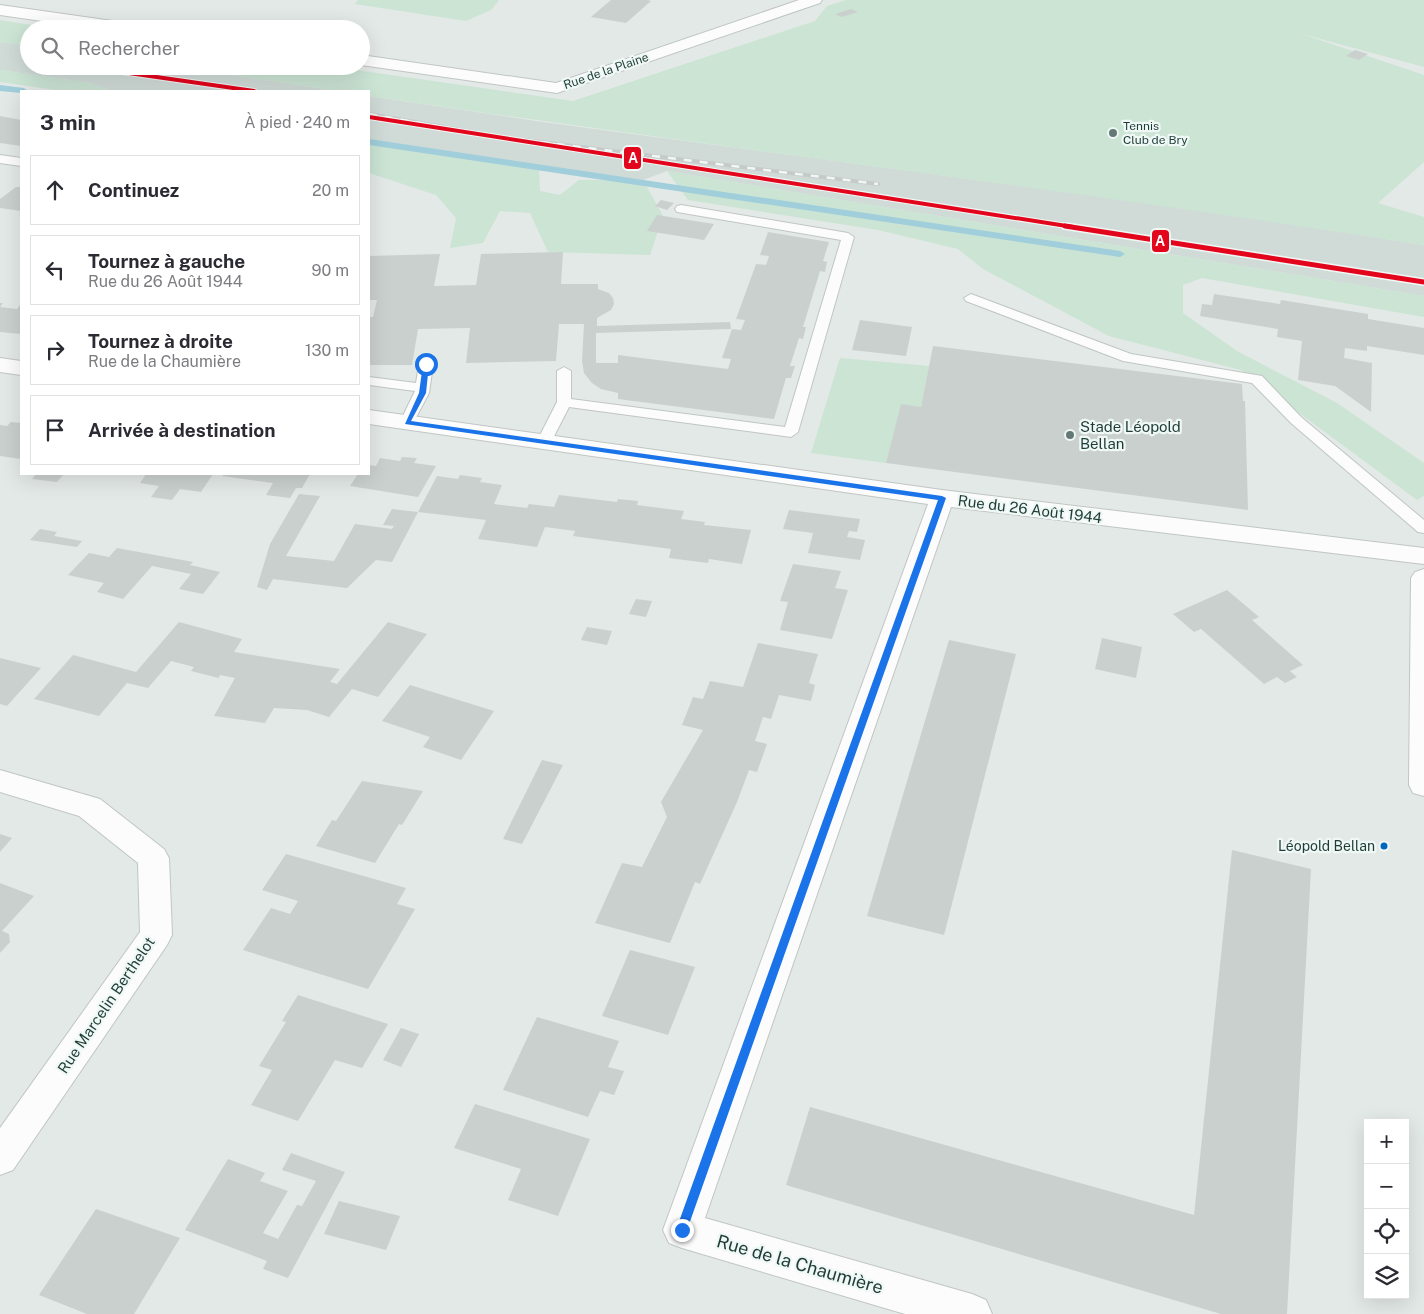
<!DOCTYPE html>
<html lang="fr">
<head>
<meta charset="utf-8">
<style>
	:root { --surface:#fff; --page:#f7f7f7; --text:#2b2b33; --muted:#7c7c81; --line:#e1e1e2 }
	body { margin:0; font-family:"Public Sans",sans-serif; background:var(--page); color:var(--text) }
	.controls { position:absolute; right:15px; bottom:15px; display:grid; overflow:hidden; border-radius:0px; box-shadow:0 5px 20px #0002 }
	.controls button { width:45px; height:45px; display:grid; place-items:center; padding:0; border:0; border-bottom:1px solid var(--line); background:var(--surface); color:var(--text); font:25px sans-serif }
	.stop { position:absolute; width:15px; height:15px; margin:-11px; border:4px solid #1a73e8; border-radius:50%; background:#fff }
	.stop.end { background:#1a73e8; border-color:#fff; box-shadow:0 1px 5px #0008 }
	.list { margin:0; padding:0; list-style:none }
	h2 { display:flex; justify-content:space-between; align-items:center; height:65px; margin:0; padding:0 20px; font-size:21px }
	h2 small { font-size:16px; font-weight:400; color:var(--muted) }
	.list li { display:grid; grid-template-columns:32px 1fr auto; gap:15px; align-items:center; box-sizing:border-box; height:70px; margin:0 10px 10px; padding:0 10px; border:1px solid var(--line); border-radius:0px }
	.list b { display:block; font-size:19px; white-space:nowrap }
	.list p { margin:0; font-size:16px; white-space:nowrap; color:var(--muted) }
	.list em { font-size:16px; font-style:normal; color:var(--muted) }
	.icon { flex:none; width:28px; height:28px; fill:none; stroke:currentColor; stroke-width:2; stroke-linecap:round; stroke-linejoin:round }
	.map { position:relative; flex:none; width:1424px; height:1314px; overflow:hidden }
	.search { position:absolute; background:var(--surface); box-shadow:0 5px 20px #0002; left:20px; top:20px; width:350px; height:55px; display:flex; align-items:center; gap:12px; box-sizing:border-box; padding:0 18px; border-radius:28px; color:var(--muted); font-size:19px }
	.panel { position:absolute; background:var(--surface); box-shadow:0 5px 20px #0002; left:20px; top:90px; width:350px; height:385px; border-radius:0px }
	.map>svg:first-child { display:block }
	.built { fill:#d0dbd7 }
	.green { fill:#cbe4d4 }
	.lines { fill:none; stroke-linecap:round; stroke-linejoin:round }
	.stream { fill:#a0ceda; fill-rule:evenodd }
	.building { fill:#cad0ce }
	.lane-casing { stroke:#c0c6c3; stroke-width:2 }
	.street-casing { stroke:#c0c6c3; stroke-width:2 }
	.lane { fill:#fbfcfb; fill-rule:evenodd }
	.street { fill:#fbfcfb; fill-rule:evenodd }
	.rail-casing { stroke:#c6cac9; stroke-width:4 }
	.rail { stroke:#f0f8f5; stroke-width:2.5; stroke-dasharray:8; stroke-linecap:butt }
	.rail-1-far1-casing { stroke:#f0f8f5; stroke-width:6 }
	.rail-1-casing { stroke:#f0f8f5; stroke-width:8 }
	.rail-1-far1 { stroke:#e3051c; stroke-width:4 }
	.rail-1 { stroke:#e3051c; stroke-width:5 }
	.route { fill:#1a73e8 }
	.poi-dot { fill:#647975; stroke:#f0f8f5; stroke-width:2 }
	.bus-dot { fill:#0065bd; stroke:#f0f8f5; stroke-width:2 }
	.labels { text-anchor:middle; dominant-baseline:central; stroke-width:4.5; stroke-linejoin:round; paint-order:stroke }
	.far-street-label { font-size:12px; fill:#1f3d38; stroke:#f0f8f5 }
	.far-poi-label { font-size:12px; fill:#1f3d38; stroke:#f0f8f5; text-anchor:start }
	.bus-label { font-size:14px; fill:#1f3d38; stroke:#f0f8f5; text-anchor:end }
	.poi-label { font-size:15px; fill:#1f3d38; stroke:#f0f8f5; text-anchor:start }
	.street-label { font-size:15px; fill:#1f3d38; stroke:#f0f8f5 }
	.near-street-label { font-size:18px; fill:#1f3d38; stroke:#f0f8f5 }
	.line-badge { stroke:#f0f8f5; stroke-width:2 }
	.badge-label { font-size:14px; text-anchor:middle; font-weight:bold; fill:#fff }
</style>
</head>
<body>
<div class="map">
<svg width="1424" height="1314" viewBox="0 0 1424 1314">
	<rect width="100%" height="100%" fill="#e3e9e6"/>
	<g class="built">
		<polygon points="0,42 29,46 29,66 171,66 338,91 112,91 90,83 0,70"/>
		<polygon points="369,96 543,122 1209,211 1424,245 1424,296 667,171 643,180 539,167 369,141"/>
	</g>
	<g class="green">
		<polygon points="358,0 499,0 491,10 466,21 355,4"/>
		<path d="M846 0H1424V67L1302 34 1424 75V162L1378 203 1424 217V245C1073 190 720 148 369 96V91H338L171 66H328L573 101 815 21 827 6Z"/>
		<polygon points="0,20 56,29 29,29 29,46 0,42"/>
		<polygon points="0,70 90,83 112,91 63,91 0,82"/>
		<polygon points="369,141 539,167 540,191 560,195 579,180 643,180 663,216 650,255 548,252 530,213 500,211 483,243 450,248 456,218 436,195 369,173"/>
		<polygon points="667,171 1424,296 1424,317 1202,278 1183,285 1183,313 1237,351 1337,403 1424,463 1424,496 1417,500 1241,370 1109,336 983,269 958,249 878,230 688,200"/>
		<polygon points="840,358 929,366 921,407 901,405 886,463 811,453"/>
	</g>
	<g class="lines">
		<g class="stream">
			<polygon points="0,85 24,88 28,91 21,91 21,93 0,91"/>
			<polygon points="369,139 1120,251 1125,254 1120,257 369,145"/>
		</g>
	</g>
	<g class="building">
		<polygon points="611,0 648,0 651,1 626,23 591,17"/>
		<polygon points="851,9 858,12 842,17 835,14"/>
		<polygon points="1355,50 1368,54 1359,60 1346,56"/>
		<polygon points="0,116 21,120 21,146 0,143"/>
		<polygon points="16,187 21,187 21,211 0,208 0,199"/>
		<polygon points="661,200 674,203 667,210 655,206"/>
		<polygon points="657,215 714,224 704,240 647,231"/>
		<polygon points="768,232 829,242 823,261 827,262 825,272 820,271 803,327 806,327 803,339 799,338 790,366 795,366 791,378 786,378 774,419 618,399 618,393 601,389 592,383 584,373 582,361 584,324 559,324 556,361 466,363 470,328 418,329 412,365 369,365 369,317 373,317 377,300 369,300 369,256 440,254 434,286 476,285 481,254 563,252 561,284 598,284 598,289 609,293 613,298 614,304 611,310 597,318 597,326 730,322 731,329 596,333 596,363 618,363 618,355 728,369 731,359 722,358 732,329 741,330 745,320 736,319 756,264 766,265 769,256 760,255"/>
		<polygon points="1214,294 1280,304 1281,300 1368,314 1368,319 1424,328 1424,355 1367,346 1367,351 1345,348 1344,358 1372,363 1371,412 1335,386 1298,380 1302,341 1277,337 1278,329 1200,316 1202,304 1212,305"/>
		<polygon points="0,303 3,303 0,307 17,309 21,304 21,334 0,332"/>
		<polygon points="860,320 912,327 906,356 852,350"/>
		<polygon points="933,346 1242,384 1243,401 1245,401 1248,510 886,463 901,404 921,407"/>
		<polygon points="11,422 21,423 21,459 0,456 0,425 7,426"/>
		<polygon points="402,457 417,458 414,463 436,466 418,497 350,486 358,474 369,474 369,465 376,466 380,458 400,461"/>
		<polygon points="36,474 64,474 57,482 32,479"/>
		<polygon points="146,474 213,474 201,492 180,489 172,500 151,497 159,486 140,483"/>
		<polygon points="224,474 310,474 302,488 296,488 290,498 266,495 273,483 222,476"/>
		<polygon points="460,475 482,478 480,482 502,485 494,504 527,508 529,504 554,507 559,495 617,502 618,499 638,501 637,505 684,511 681,519 705,522 704,525 751,530 742,564 709,559 708,563 669,558 671,549 573,536 575,531 545,527 537,547 478,539 486,520 418,512 437,476 458,479"/>
		<polygon points="299,494 320,496 286,556 334,561 355,524 392,529 394,526 383,525 392,509 418,512 392,562 376,560 347,588 273,579 267,590 257,587 270,544"/>
		<polygon points="789,510 860,519 857,532 849,531 847,537 865,540 860,560 808,553 813,533 783,529"/>
		<polygon points="40,529 57,532 54,536 82,541 77,547 30,540"/>
		<polygon points="117,548 193,562 190,565 220,572 203,594 179,589 191,574 152,566 123,599 97,592 104,583 68,575 89,553 109,557"/>
		<polygon points="793,564 841,571 835,588 848,590 832,639 780,630 788,602 780,601"/>
		<polygon points="1227,590 1259,617 1252,620 1303,665 1290,671 1297,677 1285,683 1277,677 1264,684 1201,629 1194,632 1173,614"/>
		<polygon points="636,599 652,601 646,617 629,614"/>
		<polygon points="179,622 242,639 234,652 340,669 330,682 337,684 388,622 427,634 378,697 352,689 329,717 307,710 274,708 265,723 214,716 235,678 220,675 219,678 191,671 194,667 171,661 148,688 127,683 99,716 34,699 73,655 136,672"/>
		<polygon points="587,627 612,631 607,645 581,640"/>
		<polygon points="1102,638 1142,647 1136,678 1095,669"/>
		<polygon points="949,640 1016,654 944,935 867,916"/>
		<polygon points="758,643 818,654 809,683 815,685 811,701 779,695 771,719 763,717 755,741 767,744 757,772 749,770 737,802 700,884 695,882 670,943 595,923 622,863 642,867 667,817 661,802 703,730 682,725 693,697 703,699 710,681 743,687"/>
		<polygon points="0,658 41,668 7,706 0,704"/>
		<polygon points="410,685 494,711 461,760 423,747 430,737 382,721"/>
		<polygon points="542,760 563,765 522,844 503,839"/>
		<polygon points="362,781 423,791 402,825 399,824 375,863 316,846 332,820 336,821"/>
		<polygon points="0,834 12,838 0,852"/>
		<polygon points="1232,850 1311,869 1287,1314 1221,1314 786,1185 810,1107 1194,1215"/>
		<polygon points="286,854 406,888 397,904 415,909 368,989 243,950 271,908 290,914 298,901 262,890"/>
		<polygon points="0,883 34,896 2,931 9,934 10,942 0,953"/>
		<polygon points="630,950 695,967 668,1035 602,1016"/>
		<polygon points="298,995 388,1024 362,1068 335,1060 298,1121 251,1105 272,1070 259,1066 286,1022 282,1021"/>
		<polygon points="537,1017 619,1041 608,1067 624,1071 614,1095 600,1091 588,1117 503,1090"/>
		<polygon points="401,1028 419,1034 401,1067 383,1060"/>
		<polygon points="475,1104 590,1139 558,1216 508,1200 521,1169 454,1148"/>
		<polygon points="291,1153 345,1172 288,1278 263,1269 267,1261 185,1230 228,1159 265,1173 260,1181 288,1191 263,1233 278,1239 297,1205 302,1206 316,1181 282,1170"/>
		<polygon points="339,1201 400,1216 386,1250 324,1234"/>
		<polygon points="96,1209 180,1238 134,1314 87,1314 39,1295"/>
	</g>
	<g class="lines">
		<defs>
			<g id="lane">
				<polygon points="0,155 21,158 21,166 0,163"/>
				<polygon points="681,205 848,233 854,237 798,432 791,437 569,407 549,446 539,446 536,443 557,402 557,371 564,367 571,371 571,399 785,427 841,240 677,212 675,209 677,206"/>
				<polygon points="971,294 1131,354 1262,376 1301,417 1424,520 1424,533 1418,532 1291,423 1252,383 1123,361 966,301 964,298"/>
				<polygon points="426,361 433,365 429,393 412,425 402,425 400,422 415,391 369,385 369,377 416,383 419,365"/>
			</g>
			<g id="street">
				<polygon points="799,0 822,0 820,3 557,93 361,65 361,55 556,83"/>
				<polygon points="0,5 134,24 142,29 98,29 0,15"/>
				<polygon points="0,358 21,361 21,375 0,372"/>
				<polygon points="369,410 942,490 1424,548 1424,564 951,507 705,1218 972,1294 986,1300 992,1314 905,1314 682,1248 669,1243 663,1230 928,504 369,424"/>
				<polygon points="1424,569 1424,796 1413,793 1409,785 1411,578 1415,572"/>
				<polygon points="0,770 100,799 164,849 169,858 172,935 167,945 13,1170 0,1175 0,1128 140,932 138,863 79,816 0,792"/>
			</g>
		</defs>
		<use href="#lane" class="lane-casing"/>
		<use href="#street" class="street-casing"/>
		<use href="#lane" class="lane"/>
		<use href="#street" class="street"/>
		<defs>
			<g id="rail">
				<polyline points="203,84 245,91"/>
				<polyline points="369,114 478,133"/>
				<polyline points="525,140 878,184"/>
			</g>
		</defs>
		<use href="#rail" class="rail-casing"/>
		<use href="#rail" class="rail"/>
		<defs>
			<g id="rail-1-far1">
				<polyline points="80,66 254,91"/>
				<polyline points="369,117 1073,227"/>
			</g>
			<polyline id="rail-1" points="1065,226 1424,282"/>
		</defs>
		<use href="#rail-1-far1" class="rail-1-far1-casing"/>
		<use href="#rail-1" class="rail-1-casing"/>
		<use href="#rail-1-far1" class="rail-1-far1"/>
		<use href="#rail-1" class="rail-1"/>
	</g>
	<polygon class="route" points="426,363 429,364 426,393 411,421 942,496 946,498 687,1230 682,1236 676,1230 938,500 405,424 419,393 423,364"/>
	<g class="poi-dot">
		<circle cx="1113" cy="133" r="5"/>
		<circle cx="1070" cy="435" r="5"/>
	</g>
	<circle class="bus-dot" cx="1384" cy="846" r="4.5"/>
	<g class="labels">
		<g class="far-street-label">
			<text transform="translate(606 71) rotate(-19)">Rue de la Plaine</text>
		</g>
		<g class="far-poi-label">
			<text x="1123" y="126">Tennis<tspan x="1123" dy="14">Club de Bry</tspan></text>
		</g>
		<g class="bus-label">
			<text x="1375" y="846">Léopold Bellan</text>
		</g>
		<g class="poi-label">
			<text x="1080" y="426">Stade Léopold<tspan x="1080" dy="17">Bellan</tspan></text>
		</g>
		<g class="street-label">
			<text transform="translate(1030 509) rotate(7)">Rue du 26 Août 1944</text>
			<text transform="translate(106 1005) rotate(-56)">Rue Marcelin Berthelot</text>
		</g>
		<g class="near-street-label">
			<text transform="translate(800 1264) rotate(16)">Rue de la Chaumière</text>
		</g>
	</g>
	<g class="line-badge">
		<rect x="623" y="146" width="19" height="24" rx="5" fill="#e3051c"/>
		<rect x="1151" y="229" width="19" height="24" rx="5" fill="#e3051c"/>
	</g>
	<g class="badge-label">
		<text x="633" y="163">A</text>
		<text x="1160" y="246">A</text>
	</g>
</svg>
<div class="controls">
<button>+</button>
<button>−</button>
<button><svg class="icon" aria-label="locate" viewBox="0 0 24 24"><circle cx="12" cy="12" r="6"/><path d="M12 2v4M12 18v4M2 12h4M18 12h4"/></svg></button>
<button><svg class="icon" aria-label="layers" viewBox="0 0 24 24"><path d="M12 4l9 5-9 5-9-5zM3 14l9 5 9-5"/></svg></button>
</div>
<div class="stop" style="left:426px;top:364px"></div>
<div class="stop end" style="left:682px;top:1230px"></div>
<div class="search"><svg class="icon" aria-label="search" viewBox="0 0 24 24"><circle cx="10" cy="10" r="6"/><path d="M15 15l6 6"/></svg>Rechercher</div>
<section class="panel">
<h2>3 min<small>À pied · 240 m</small></h2>
<ul class="list">
<li><svg class="icon" aria-label="ahead" viewBox="0 0 24 24"><path d="M12 20V5M6 11l6-6 6 6"/></svg><div><b>Continuez</b></div><em>20 m</em></li>
<li><svg class="icon" aria-label="left" viewBox="0 0 24 24"><path d="M17 20v-9H6M10 6l-5 5 5 5"/></svg><div><b>Tournez à gauche</b><p>Rue du 26 Août 1944</p></div><em>90 m</em></li>
<li><svg class="icon" aria-label="right" viewBox="0 0 24 24"><path d="M7 20v-9h11M14 6l5 5-5 5"/></svg><div><b>Tournez à droite</b><p>Rue de la Chaumière</p></div><em>130 m</em></li>
<li><svg class="icon" aria-label="arrive" viewBox="0 0 24 24"><path d="M6 21V4h12l-3 4 3 4H6"/></svg><div><b>Arrivée à destination</b></div></li>
</ul>
</section>
</div>
</body>
</html>
